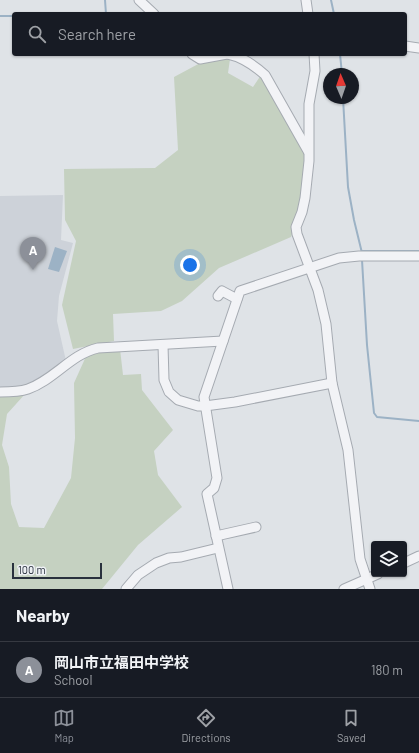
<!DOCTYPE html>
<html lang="en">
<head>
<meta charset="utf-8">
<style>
	:root { --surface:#171b24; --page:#20242c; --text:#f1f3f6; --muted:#9ea1a6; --line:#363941; --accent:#8c9099 }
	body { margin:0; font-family:Barlow,"Noto Sans JP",sans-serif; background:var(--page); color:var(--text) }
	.controls { position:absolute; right:12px; bottom:12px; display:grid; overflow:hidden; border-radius:4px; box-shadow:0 1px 3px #0004 }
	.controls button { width:36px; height:36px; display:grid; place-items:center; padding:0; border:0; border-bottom:1px solid var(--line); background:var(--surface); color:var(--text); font:20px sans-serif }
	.compass { position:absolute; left:323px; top:68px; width:36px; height:36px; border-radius:50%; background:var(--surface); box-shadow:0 1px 3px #0004; rotate:358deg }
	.scale { position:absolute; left:12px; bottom:10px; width:90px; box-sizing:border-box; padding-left:4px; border:2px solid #29313d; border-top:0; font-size:11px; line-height:14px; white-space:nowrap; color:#29313d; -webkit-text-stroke:3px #eef1f5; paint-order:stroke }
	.you { position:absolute; left:190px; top:265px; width:14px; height:14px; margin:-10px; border:3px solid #fff; border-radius:50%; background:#1a73e8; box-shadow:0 0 0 6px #1a73e833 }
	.badge { display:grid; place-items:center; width:26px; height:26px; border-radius:50%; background:var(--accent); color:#fff; font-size:13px; font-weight:700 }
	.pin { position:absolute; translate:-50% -33px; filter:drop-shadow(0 1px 2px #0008) }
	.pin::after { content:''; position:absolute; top:21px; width:14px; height:12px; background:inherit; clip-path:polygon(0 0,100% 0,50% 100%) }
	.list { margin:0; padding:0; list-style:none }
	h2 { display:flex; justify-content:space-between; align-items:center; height:52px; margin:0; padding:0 16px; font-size:17px }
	h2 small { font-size:13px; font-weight:400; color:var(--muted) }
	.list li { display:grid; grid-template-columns:26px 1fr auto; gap:12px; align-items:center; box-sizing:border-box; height:56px; padding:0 16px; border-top:1px solid var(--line) }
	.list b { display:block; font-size:15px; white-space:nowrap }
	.list p { margin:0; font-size:13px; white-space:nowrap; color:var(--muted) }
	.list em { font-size:13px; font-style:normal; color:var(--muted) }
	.icon { flex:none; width:22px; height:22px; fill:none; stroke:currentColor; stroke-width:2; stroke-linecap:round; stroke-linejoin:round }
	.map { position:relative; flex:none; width:419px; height:589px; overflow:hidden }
	.search { position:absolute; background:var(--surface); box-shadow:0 1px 3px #0004; left:12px; right:12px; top:12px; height:44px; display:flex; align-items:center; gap:10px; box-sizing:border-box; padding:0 14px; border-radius:4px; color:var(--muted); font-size:15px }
	.sheet { height:108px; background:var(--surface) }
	nav { display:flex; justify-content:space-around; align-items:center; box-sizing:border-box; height:56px; border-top:1px solid var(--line); background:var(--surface); font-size:11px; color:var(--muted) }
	nav a { display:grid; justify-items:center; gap:2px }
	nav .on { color:var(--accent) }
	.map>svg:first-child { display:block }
	.built { fill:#cdd2d9 }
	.green { fill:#c5d1c1 }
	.water { fill:#9cb2c5 }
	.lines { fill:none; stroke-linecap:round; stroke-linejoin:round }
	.stream { stroke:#9cb2c5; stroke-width:2 }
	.minor-casing { stroke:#a5aab1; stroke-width:11 }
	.minor { stroke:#f2f3f6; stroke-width:9 }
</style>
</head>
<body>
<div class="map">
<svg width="419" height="589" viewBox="0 0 419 589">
	<rect width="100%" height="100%" fill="#dfe3e7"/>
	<polygon class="built" points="63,195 61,240 73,243 59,296 57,321 66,361 42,379 25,387 14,389 0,387 0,196"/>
	<g class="green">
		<polygon points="230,59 228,73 253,87 261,75 306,153 302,205 291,237 219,268 182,301 161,311 113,314 114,341 73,349 62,305 76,241 65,220 64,169 155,168 178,150 174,77 202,62"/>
		<polygon points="120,349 123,375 141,374 142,390 173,430 154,451 158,475 182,507 138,545 102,589 0,589 0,394 25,394 7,414 2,445 9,467 11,504 19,527 44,528 71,478 75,438 74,383 88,352"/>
	</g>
	<polygon class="water" points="55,247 67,251 59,272 48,269"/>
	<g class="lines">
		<g class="stream">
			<polyline points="105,0 106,14"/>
			<polyline points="331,0 334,14"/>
			<polyline points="0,16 14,16"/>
			<polyline points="340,54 342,74"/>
			<polyline points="343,98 348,187 354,220 362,253"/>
			<polyline points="362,251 419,251"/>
			<polyline points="362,260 367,345 374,413 377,417 419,421"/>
		</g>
		<defs>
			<g id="minor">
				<polyline points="139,0 154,14"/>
				<polyline points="306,0 308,14"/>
				<polyline points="405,46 419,48"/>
				<polyline points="192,54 200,59 227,54"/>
				<path d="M228 54C242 57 254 65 265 75L308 151"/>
				<polyline points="314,54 315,71 309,104 309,161 305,198 302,212 296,227 297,234 318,290 326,324 332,383 348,450 360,559 370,589"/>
				<polyline points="218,296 222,291 237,299"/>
				<polyline points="163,345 164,380 169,392 178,400 198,406 205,406 235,402 332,383"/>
				<path d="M0 392C9 392 19 392 28 389 54 380 71 354 98 348L223 341"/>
				<polyline points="216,536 256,527"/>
				<polyline points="404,563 419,556"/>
				<polyline points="126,589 138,575 156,563 169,558 181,557 218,548"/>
				<polyline points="228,589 207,494 214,488 217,478 204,397 240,291 339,258 359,256 419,256"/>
				<polyline points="344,589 378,574"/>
			</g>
		</defs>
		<use href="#minor" class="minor-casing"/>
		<use href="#minor" class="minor"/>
	</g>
</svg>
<div class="controls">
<button><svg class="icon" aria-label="layers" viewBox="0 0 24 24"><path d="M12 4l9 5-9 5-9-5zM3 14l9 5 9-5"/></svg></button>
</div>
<svg class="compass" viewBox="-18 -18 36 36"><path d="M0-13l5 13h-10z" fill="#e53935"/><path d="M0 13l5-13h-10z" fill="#9ea1a6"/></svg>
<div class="scale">100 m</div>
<div class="you"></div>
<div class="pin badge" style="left:33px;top:270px">A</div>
<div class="search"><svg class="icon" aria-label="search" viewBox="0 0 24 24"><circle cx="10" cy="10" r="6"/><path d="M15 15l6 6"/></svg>Search here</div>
</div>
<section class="sheet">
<h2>Nearby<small></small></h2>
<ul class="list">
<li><span class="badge">A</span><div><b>岡山市立福田中学校</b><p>School</p></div><em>180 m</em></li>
</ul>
</section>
<nav>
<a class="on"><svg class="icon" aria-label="map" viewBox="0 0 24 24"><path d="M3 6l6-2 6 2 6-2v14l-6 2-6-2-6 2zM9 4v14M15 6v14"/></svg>Map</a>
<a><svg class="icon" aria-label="directions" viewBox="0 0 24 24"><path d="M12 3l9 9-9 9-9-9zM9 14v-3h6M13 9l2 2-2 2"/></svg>Directions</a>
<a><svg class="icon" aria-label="saved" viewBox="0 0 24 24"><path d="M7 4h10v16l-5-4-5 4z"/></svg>Saved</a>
</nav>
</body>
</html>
